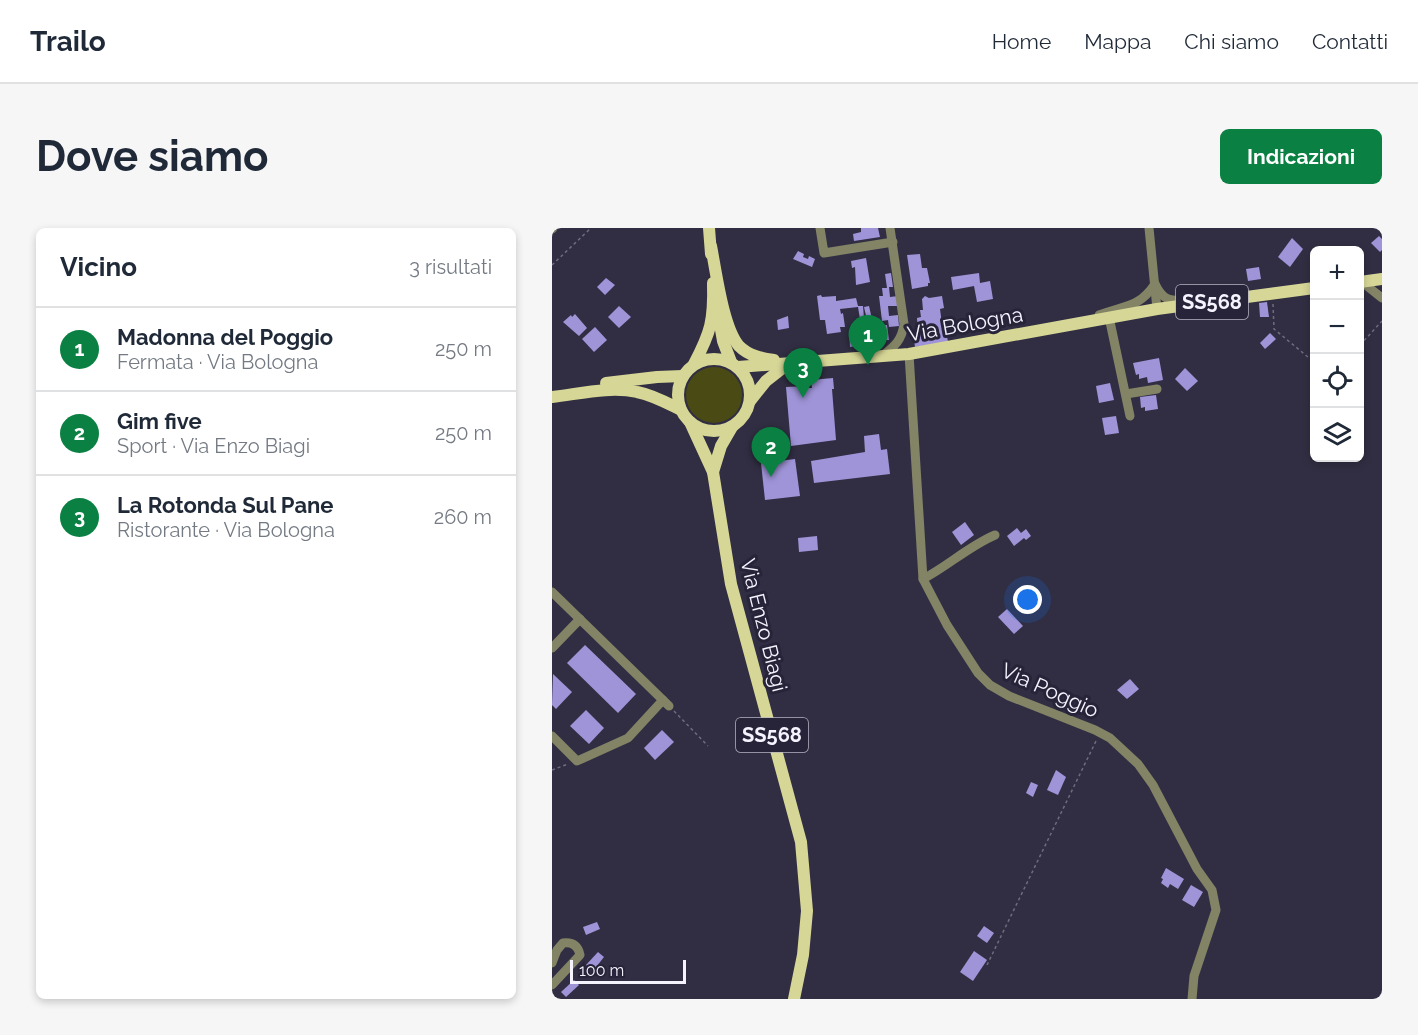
<!DOCTYPE html>
<html lang="it">
<head>
<meta charset="utf-8">
<style>
	:root { --surface:#fff; --page:#f6f6f7; --text:#1f2937; --muted:#747a83; --line:#e0e1e3; --accent:#0b8043 }
	body { margin:0; font-family:Raleway,sans-serif; background:var(--page); color:var(--text) }
	.controls { position:absolute; right:18px; top:18px; display:grid; overflow:hidden; border-radius:9px; box-shadow:0 3px 9px #0003 }
	.controls button { width:54px; height:54px; display:grid; place-items:center; padding:0; border:0; border-bottom:2px solid var(--line); background:var(--surface); color:var(--text); font:30px sans-serif }
	.scale { position:absolute; left:18px; bottom:15px; width:116px; box-sizing:border-box; padding-left:6px; border:3px solid #f4f3fe; border-top:0; font-size:16px; line-height:21px; white-space:nowrap; color:#f4f3fe; -webkit-text-stroke:4px #272439; paint-order:stroke }
	.you { position:absolute; left:476px; top:372px; width:21px; height:21px; margin:-15px; border:4px solid #fff; border-radius:50%; background:#1a73e8; box-shadow:0 0 0 9px #1a73e833 }
	.badge { display:grid; place-items:center; width:39px; height:39px; border-radius:50%; background:var(--accent); color:#fff; font-size:20px; font-weight:700 }
	.pin { position:absolute; translate:-50% -50px; filter:drop-shadow(0 2px 3px #0008) }
	.pin::after { content:''; position:absolute; top:32px; width:21px; height:18px; background:inherit; clip-path:polygon(0 0,100% 0,50% 100%) }
	.list { margin:0; padding:0; list-style:none }
	h2 { display:flex; justify-content:space-between; align-items:center; height:78px; margin:0; padding:0 24px; font-size:26px }
	h2 small { font-size:20px; font-weight:400; color:var(--muted) }
	.list li { display:grid; grid-template-columns:39px 1fr auto; gap:18px; align-items:center; box-sizing:border-box; height:84px; padding:0 24px; border-top:2px solid var(--line) }
	.list b { display:block; font-size:22px; white-space:nowrap }
	.list p { margin:0; font-size:20px; white-space:nowrap; color:var(--muted) }
	.list em { font-size:20px; font-style:normal; color:var(--muted) }
	.icon { flex:none; width:33px; height:33px; fill:none; stroke:currentColor; stroke-width:2; stroke-linecap:round; stroke-linejoin:round }
	.map { position:relative; flex:none; width:830px; height:771px; overflow:hidden; border-radius:9px }
	header { display:flex; align-items:center; gap:36px; box-sizing:border-box; height:84px; padding:0 30px; background:var(--surface); border-bottom:2px solid var(--line) }
	header strong { font-size:28px }
	nav { display:flex; gap:33px; margin-inline-start:auto; font-size:21px }
	.intro { display:flex; align-items:center; justify-content:space-between; box-sizing:border-box; height:144px; padding:0 36px }
	h1 { margin:0; font-size:42px }
	.button { padding:15px 27px; border-radius:9px; background:var(--accent); color:#fff; font-size:21px; font-weight:700 }
	main { display:flex; gap:36px; padding:0 36px }
	aside { flex:1; background:var(--surface); border-radius:9px; box-shadow:0 3px 9px #0003 }
	.map>svg:first-child { display:block }
	.green { fill:#4a4a15 }
	.building { fill:#9f94d8 }
	.lines { fill:none; stroke-linecap:round; stroke-linejoin:round }
	.path { stroke:#6f6c7e; stroke-width:1.5; stroke-dasharray:3 3; stroke-linecap:butt }
	.minor { stroke:#838465; stroke-width:9 }
	.major { stroke:#d6d796; stroke-width:12 }
	.labels { text-anchor:middle; dominant-baseline:central; stroke-width:6; stroke-linejoin:round; paint-order:stroke }
	.shield { fill:#272439; stroke:#b6b5c3; stroke-width:1.5 }
	.shield-label { font-size:20px; font-weight:bold; fill:#f4f3fe }
	.street-label { font-size:21px; fill:#f4f3fe; stroke:#272439 }
</style>
</head>
<body>
<header>
<strong>Trailo</strong>
<nav><a>Home</a><a>Mappa</a><a>Chi siamo</a><a>Contatti</a></nav>
</header>
<div class="intro"><h1>Dove siamo</h1><a class="button">Indicazioni</a></div>
<main>
<aside>
<h2>Vicino<small>3 risultati</small></h2>
<ul class="list">
<li><span class="badge">1</span><div><b>Madonna del Poggio</b><p>Fermata · Via Bologna</p></div><em>250 m</em></li>
<li><span class="badge">2</span><div><b>Gim five</b><p>Sport · Via Enzo Biagi</p></div><em>250 m</em></li>
<li><span class="badge">3</span><div><b>La Rotonda Sul Pane</b><p>Ristorante · Via Bologna</p></div><em>260 m</em></li>
</ul>
</aside>
<div class="map">
<svg width="830" height="771" viewBox="0 0 830 771">
	<rect width="100%" height="100%" fill="#312e43"/>
	<circle class="green" cx="162" cy="167" r="28"/>
	<g class="building">
		<polygon points="309,0 326,0 328,9 302,13 301,6 309,4"/>
		<polygon points="827,8 830,11 830,22 828,24 819,15"/>
		<polygon points="740,10 751,21 738,39 726,29"/>
		<polygon points="246,23 252,26 251,29 256,31 257,28 263,31 260,39 241,31"/>
		<polygon points="368,26 370,40 375,40 378,55 376,55 376,58 360,61 355,27"/>
		<polygon points="314,30 318,54 304,57 303,39 300,40 299,33"/>
		<polygon points="707,39 709,51 696,53 694,41"/>
		<polygon points="339,45 341,59 337,59 338,69 346,68 347,78 336,78 337,88 346,87 347,98 337,99 336,92 330,93 327,68 331,68 330,60 335,60 333,46"/>
		<polygon points="427,45 428,55 438,53 441,71 425,74 422,58 401,62 399,49"/>
		<polygon points="54,50 63,57 53,67 45,59"/>
		<polygon points="269,67 270,69 284,68 284,73 304,70 306,78 311,78 312,90 308,91 306,79 288,81 289,86 291,85 293,99 288,99 289,104 275,106 273,92 268,92 265,68"/>
		<polygon points="373,68 377,70 390,68 392,80 388,81 391,103 394,102 396,114 363,119 361,106 366,106 365,90 369,89 368,82 371,82 370,71"/>
		<polygon points="715,74 717,89 708,89 707,75"/>
		<polygon points="67,78 79,89 67,100 56,89"/>
		<polygon points="317,78 320,91 315,92 312,79"/>
		<polygon points="23,86 35,100 27,108 11,94 19,87 20,89"/>
		<polygon points="236,88 237,100 226,102 225,92"/>
		<polygon points="335,97 337,112 312,113 313,117 298,119 297,102"/>
		<polygon points="43,99 55,112 42,124 30,111"/>
		<polygon points="718,105 724,111 713,121 708,115"/>
		<polygon points="607,130 611,152 596,155 595,149 587,151 587,146 584,147 581,135"/>
		<polygon points="633,140 646,153 635,163 623,151"/>
		<polygon points="281,150 282,161 280,161 284,212 239,218 234,159 255,158 255,160 260,160 259,152"/>
		<polygon points="558,155 562,172 547,175 544,158"/>
		<polygon points="604,167 606,181 593,183 593,179 589,180 588,169"/>
		<polygon points="564,188 567,205 553,207 550,190"/>
		<polygon points="327,206 329,222 335,221 338,246 262,255 259,233 313,224 312,208"/>
		<polygon points="243,231 248,268 213,272 209,235"/>
		<polygon points="413,294 422,307 409,317 400,304"/>
		<polygon points="465,300 469,305 474,301 479,308 474,312 472,310 462,318 455,308"/>
		<polygon points="265,308 266,322 247,324 246,310"/>
		<polygon points="455,381 471,398 462,406 446,389"/>
		<polygon points="33,417 84,466 66,485 15,435"/>
		<polygon points="1,446 20,464 4,481 0,477"/>
		<polygon points="578,451 587,461 575,471 565,462"/>
		<polygon points="34,482 52,500 37,516 18,498"/>
		<polygon points="110,502 122,514 103,532 92,520"/>
		<polygon points="504,542 514,549 506,567 495,562"/>
		<polygon points="479,554 486,557 481,569 474,565"/>
		<polygon points="614,640 632,651 626,661 618,656 616,660 609,655 611,651 609,650"/>
		<polygon points="639,657 651,664 642,679 630,672"/>
		<polygon points="45,694 48,701 34,707 31,699"/>
		<polygon points="432,698 442,705 435,715 425,708"/>
		<polygon points="422,723 435,732 421,753 408,744"/>
		<polygon points="46,724 52,729 41,743 34,737"/>
		<polygon points="22,752 27,757 14,769 9,764"/>
	</g>
	<g class="lines">
		<g class="path">
			<polyline points="0,37 39,0"/>
			<polyline points="721,76 722,101 762,134"/>
			<polyline points="808,117 830,93"/>
			<polyline points="122,483 156,518"/>
			<polyline points="0,542 16,536"/>
			<polyline points="435,737 545,511"/>
		</g>
		<g class="minor">
			<polyline points="268,0 272,25 341,14"/>
			<polyline points="597,0 605,81"/>
			<polyline points="0,1 1,0"/>
			<polyline points="810,54 830,70"/>
			<path d="M603 56C613 76 620 72 640 72"/>
			<path d="M547 87C573 77 587 80 603 56"/>
			<polyline points="557,89 578,188"/>
			<polyline points="357,126 371,351 395,397 426,445 438,457 457,468 543,502 558,510 586,536 601,557 645,641 660,662 664,682 642,748 640,771"/>
			<path d="M330 128C343 118 350 112 352 96L338 0"/>
			<polyline points="574,166 605,161"/>
			<path d="M371 351C396 338 417 318 443 307"/>
			<polyline points="0,364 117,478"/>
			<polyline points="0,420 28,391"/>
			<polyline points="0,508 25,533 76,510 111,472"/>
			<path d="M0 735 5 722 11 715C20 714 26 717 28 727L0 757"/>
		</g>
		<g class="major">
			<polyline points="157,0 159,26"/>
			<path d="M159 18C164 43 171 100 187 118 197 128 209 130 222 132"/>
			<polyline points="808,54 830,51"/>
			<polyline points="166,85 171,113 179,134"/>
			<circle cx="162" cy="167" r="36"/>
			<path d="M142 136C159 104 162 92 161 55"/>
			<polyline points="186,139 357,126 605,81 762,60"/>
			<polyline points="54,155 105,149 131,148"/>
			<path d="M0 169C27 166 58 158 85 164 101 167 115 175 129 182"/>
			<polyline points="198,173 214,153 237,135"/>
			<polyline points="138,194 161,244 179,356 249,614 255,683 251,727 242,771"/>
			<polyline points="161,244 169,218 180,199"/>
		</g>
	</g>
	<g class="labels">
		<g class="shield">
			<rect x="624" y="57" width="72" height="34" rx="4.5"/>
			<rect x="184" y="490" width="72" height="34" rx="4.5"/>
		</g>
		<g class="shield-label">
			<text x="660" y="74">SS568</text>
			<text x="220" y="507">SS568</text>
		</g>
		<g class="street-label">
			<text transform="translate(413 96) rotate(-10)">Via Bologna</text>
			<text transform="translate(212 397) rotate(76)">Via Enzo Biagi</text>
			<text transform="translate(498 462) rotate(24)">Via Poggio</text>
		</g>
	</g>
</svg>
<div class="controls">
<button>+</button>
<button>−</button>
<button><svg class="icon" aria-label="locate" viewBox="0 0 24 24"><circle cx="12" cy="12" r="6"/><path d="M12 2v4M12 18v4M2 12h4M18 12h4"/></svg></button>
<button><svg class="icon" aria-label="layers" viewBox="0 0 24 24"><path d="M12 4l9 5-9 5-9-5zM3 14l9 5 9-5"/></svg></button>
</div>
<div class="scale">100 m</div>
<div class="you"></div>
<div class="pin badge" style="left:316px;top:137px">1</div>
<div class="pin badge" style="left:219px;top:249px">2</div>
<div class="pin badge" style="left:251px;top:170px">3</div>
</div>
</main>
</body>
</html>
